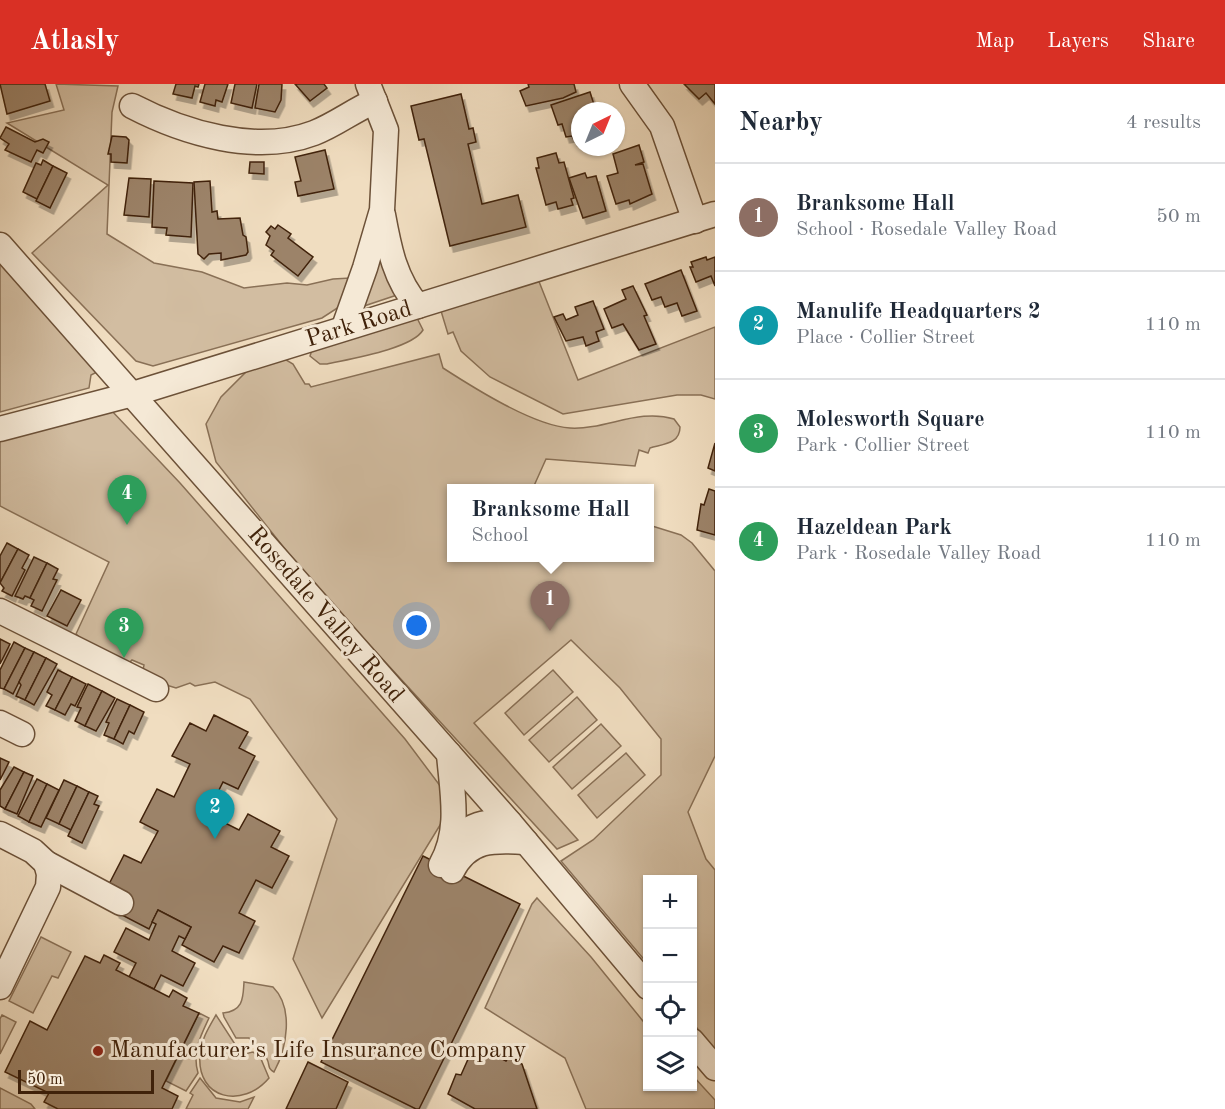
<!DOCTYPE html>
<html lang="en">
<head>
<meta charset="utf-8">
<style>
	:root { --surface:#fff; --page:#f2f2f3; --text:#1f2937; --muted:#747a83; --line:#e0e1e3; --accent:#d93025 }
	body { margin:0; font-family:"Old Standard TT",serif; background:var(--page); color:var(--text) }
	.controls { position:absolute; right:18px; bottom:18px; display:grid; overflow:hidden; border-radius:0px; box-shadow:0 2px 4px #0004 }
	.controls button { width:54px; height:54px; display:grid; place-items:center; padding:0; border:0; border-bottom:2px solid var(--line); background:var(--surface); color:var(--text); font:30px sans-serif }
	.compass { position:absolute; left:571px; top:18px; width:54px; height:54px; border-radius:50%; background:var(--surface); box-shadow:0 2px 4px #0004; rotate:43deg }
	.scale { position:absolute; left:18px; bottom:15px; width:136px; box-sizing:border-box; padding-left:6px; border:3px solid #40220a; border-top:0; font-size:16px; line-height:21px; white-space:nowrap; color:#40220a; -webkit-text-stroke:4px #f5e9d6; paint-order:stroke }
	.you { position:absolute; left:417px; top:542px; width:21px; height:21px; margin:-15px; border:4px solid #fff; border-radius:50%; background:#1a73e8; box-shadow:0 0 0 9px #1a73e833 }
	.badge { display:grid; place-items:center; width:39px; height:39px; border-radius:50%; background:var(--accent); color:#fff; font-size:20px; font-weight:700 }
	.pin { position:absolute; translate:-50% -50px; filter:drop-shadow(0 2px 3px #0008) }
	.pin::after { content:''; position:absolute; top:32px; width:21px; height:18px; background:inherit; clip-path:polygon(0 0,100% 0,50% 100%) }
	.popup { position:absolute; left:447px; top:400px; width:207px; height:78px; box-sizing:border-box; display:grid; place-content:center; border-radius:0px; background:var(--surface); filter:drop-shadow(0 2px 4px #0005); font-size:20px; white-space:nowrap; color:var(--muted) }
	.popup b { font-size:22px; color:var(--text) }
	.popup::after { content:''; position:absolute; left:50%; top:100%; margin-left:-12px; border:12px solid transparent; border-top-color:var(--surface) }
	.list { margin:0; padding:0; list-style:none }
	h2 { display:flex; justify-content:space-between; align-items:center; height:78px; margin:0; padding:0 24px; font-size:26px }
	h2 small { font-size:20px; font-weight:400; color:var(--muted) }
	.list li { display:grid; grid-template-columns:39px 1fr auto; gap:18px; align-items:center; box-sizing:border-box; height:108px; padding:0 24px; border-top:2px solid var(--line) }
	.list b { display:block; font-size:22px; white-space:nowrap }
	.list p { margin:0; font-size:20px; white-space:nowrap; color:var(--muted) }
	.list em { font-size:20px; font-style:normal; color:var(--muted) }
	.icon { flex:none; width:33px; height:33px; fill:none; stroke:currentColor; stroke-width:2; stroke-linecap:round; stroke-linejoin:round }
	.map { position:relative; flex:none; width:715px; height:1025px; overflow:hidden }
	header { display:flex; align-items:center; gap:36px; box-sizing:border-box; height:84px; padding:0 30px; background:var(--accent); color:#fff }
	header strong { font-size:28px }
	nav { display:flex; gap:33px; margin-inline-start:auto; font-size:21px }
	main { display:flex }
	aside { flex:1; background:var(--surface) }
	.map>svg:first-child { display:block }
	.green { fill:#d2bda1; stroke:#897056; stroke-width:1.5 }
	.building { fill:#9c8369; stroke:#40220a; stroke-width:1.5; filter:url(#shadow) }
	.lines { fill:none; stroke-linecap:round; stroke-linejoin:round }
	.minor-casing { stroke:#6c5138; stroke-width:27 }
	.minor { stroke:#f5e9d6; stroke-width:24 }
	.poi-dot { fill:#8f2418; stroke:#f5e9d6; stroke-width:2 }
	.labels { text-anchor:middle; dominant-baseline:central; stroke-width:6; stroke-linejoin:round; paint-order:stroke }
	.street-label { font-size:24px; fill:#40220a; stroke:#f5e9d6 }
	.poi-label { font-size:24px; fill:#40220a; stroke:#f5e9d6; text-anchor:start }
</style>
</head>
<body>
<header>
<strong>Atlasly</strong>
<nav><a>Map</a><a>Layers</a><a>Share</a></nav>
</header>
<main>
<div class="map">
<svg width="715" height="1025" viewBox="0 0 715 1025">
	<defs>
		<filter id="shadow"><feDropShadow dx="3.5" dy="6" stdDeviation="0" flood-color="#0004"/></filter>
	</defs>
	<rect width="100%" height="100%" fill="#f0ddc0"/>
	<filter id="stains"><feTurbulence type="fractalNoise" baseFrequency=".00333" numOctaves="4"/><feColorMatrix values="0 0 0 0 .2 0 0 0 0 .09 0 0 0 0 .02 0 0 0 .5 -.17"/></filter>
	<radialGradient id="worn" r=".72"><stop offset=".6" stop-color="#630" stop-opacity="0"/><stop offset="1" stop-color="#630" stop-opacity=".3"/></radialGradient>
	<g class="green">
		<polygon points="56,0 118,2 112,28 107,150 154,179 202,188 244,204 287,199 307,201 333,195 350,194 339,223 322,234 153,282 136,277 32,169 108,101 7,39 64,26"/>
		<polygon points="378,169 397,211 364,222"/>
		<polygon points="0,177 97,288 91,291 89,304 0,328"/>
		<polygon points="538,195 578,296 715,243 715,315 701,311 677,311 563,330 490,293 461,267 453,248 448,250 441,227"/>
		<path d="M417 234 423 246C412 265 349 275 327 280H320L310 272 312 266Z"/>
		<path d="M439 270 443 284C474 304 534 342 570 344 606 346 638 324 674 335L680 343C680 360 663 360 650 364L648 369 639 366 635 382 546 375 533 404H451V474H649V441L681 451 692 459 715 487V672L688 728 706 775 715 786V967L693 939 692 796H648L647 879 561 777 593 756 661 691V655L620 604 571 556 474 639 578 756 557 765 308 494 216 378 206 340 221 313 250 284 283 274 293 280 305 300H309L311 303Z"/>
		<polygon points="111,326 180,399 405,655 444,707 445,733 322,934 293,875 337,735 250,615 215,598 195,602 190,599 176,604 163,600 143,586 144,581 132,576 129,579 76,556 78,552 76,550 109,478 0,422 0,354"/>
		<polygon points="553,586 573,608 524,651 505,629"/>
		<polygon points="577,613 597,636 549,678 529,656"/>
		<polygon points="601,640 621,662 572,705 553,683"/>
		<polygon points="626,669 645,691 597,734 578,711"/>
		<polygon points="537,814 591,873 647,942 648,1002 692,1002 693,992 715,1016 715,1025 586,1025 565,974 485,924 532,820"/>
		<polygon points="41,853 71,868 58,894 52,892 33,929 9,917"/>
		<path d="M244 898 273 903C294 924 287 964 274 988 267 984 270 981 267 975 263 966 253 962 249 954H236L224 933 223 929C244 927 243 913 244 898Z"/>
		<path d="M199 929 209 934C200 953 192 968 198 989L186 1007 166 997Z"/>
		<polygon points="2,931 16,938 0,970 0,935"/>
		<path d="M216 931 240 968 244 970 253 968 261 975 269 994C243 1025 196 1016 200 970 201 956 209 943 216 931Z"/>
		<polygon points="200,994 216,1014 240,1018 254,1013 248,1025 186,1025 193,1011 190,1009"/>
		<polygon points="0,1004 31,1020 35,1025 0,1025"/>
	</g>
	<g class="building">
		<polygon points="0,0 45,0 50,17 7,30"/>
		<polygon points="176,0 199,0 198,3 195,2 192,14 173,10"/>
		<polygon points="205,0 228,0 222,18 216,16 215,22 200,18"/>
		<polygon points="235,0 257,0 252,24 231,19"/>
		<polygon points="259,0 282,0 281,16 275,28 255,24"/>
		<polygon points="295,0 324,0 327,4 310,17"/>
		<polygon points="528,0 574,0 576,8 563,14 526,22 520,7 529,3"/>
		<polygon points="684,0 715,0 715,20 706,9 699,15"/>
		<polygon points="590,8 596,27 580,27 580,54 574,56 572,52 566,53 562,40 558,41 551,21"/>
		<polygon points="461,10 469,45 473,44 476,58 468,60 482,120 518,111 526,143 450,162 424,55 419,56 411,22"/>
		<polygon points="6,43 35,58 43,55 49,58 43,69 37,66 31,78 5,66 9,60 0,54"/>
		<polygon points="112,52 126,53 129,56 127,79 111,78 111,70 108,70"/>
		<polygon points="639,61 644,78 635,81 643,80 652,110 630,120 629,116 616,120 607,92 618,89 613,70"/>
		<polygon points="325,66 334,105 298,112 295,98 301,97 295,73"/>
		<polygon points="556,69 559,79 564,78 574,114 571,115 573,121 558,125 556,118 546,121 536,84 539,84 537,74"/>
		<polygon points="43,76 53,82 37,115 23,108 36,79 41,81"/>
		<polygon points="250,78 264,78 264,90 249,89"/>
		<polygon points="53,82 67,89 50,124 36,117"/>
		<polygon points="585,89 587,94 596,92 606,127 583,134 569,94"/>
		<polygon points="129,94 151,95 149,133 124,131"/>
		<polygon points="154,97 193,99 191,153 166,151 167,144 152,143"/>
		<polygon points="210,97 212,128 217,127 218,135 240,134 243,151 246,153 248,168 246,171 221,176 221,169 209,170 204,175 198,170 194,98"/>
		<polygon points="278,141 291,150 288,154 313,173 298,192 271,171 274,167 266,161 270,152 266,148 271,142 275,145"/>
		<polygon points="706,173 707,176 715,173 715,202 711,192 696,198 690,183 693,183 691,178"/>
		<polygon points="681,186 697,227 682,232 677,219 665,223 661,213 652,216 645,200"/>
		<polygon points="633,202 647,231 644,232 656,260 639,266 623,240 612,244 604,225 626,215 622,206"/>
		<polygon points="593,217 604,245 596,248 599,257 586,262 583,253 566,257 554,233 563,230 566,236 578,231 575,223"/>
		<polygon points="715,359 715,387 708,384"/>
		<polygon points="709,405 715,407 715,451 697,446 701,420 704,421"/>
		<polygon points="7,459 18,465 0,499 0,472"/>
		<polygon points="18,465 29,471 22,484 25,486 12,512 2,507 4,504 0,499"/>
		<polygon points="34,473 47,479 30,514 25,512 23,515 15,512"/>
		<polygon points="47,479 58,485 53,495 57,496 42,527 31,522 34,516 30,514"/>
		<polygon points="61,506 81,516 67,542 47,532"/>
		<polygon points="0,555 10,560 0,580"/>
		<polygon points="14,558 25,564 4,605 0,604 0,586"/>
		<polygon points="25,564 34,568 13,610 4,605"/>
		<polygon points="34,568 46,574 25,616 16,612 21,601 19,598"/>
		<polygon points="46,574 57,580 34,621 25,616"/>
		<polygon points="58,586 72,593 55,626 46,622 52,611 47,608"/>
		<polygon points="72,593 86,600 75,622 71,620 65,631 55,626"/>
		<polygon points="88,600 102,607 85,642 75,637 81,624 77,623"/>
		<polygon points="102,607 115,614 96,647 85,642"/>
		<polygon points="117,615 130,621 114,655 104,651 109,639 106,638"/>
		<polygon points="130,621 144,628 134,650 129,647 123,660 114,655"/>
		<polygon points="214,631 248,648 239,664 255,672 238,705 223,698 207,730 239,746 248,730 280,747 271,763 289,772 272,804 256,796 239,829 255,837 239,869 223,862 214,878 182,861 191,843 158,826 149,845 116,828 107,804 124,771 141,779 158,747 140,738 157,705 174,713 190,680 172,672 190,639 206,647"/>
		<polygon points="0,674 9,678 0,696"/>
		<polygon points="14,683 24,688 5,725 0,722 0,706"/>
		<polygon points="24,688 33,692 17,730 5,725"/>
		<polygon points="37,695 47,700 29,738 18,732"/>
		<polygon points="64,696 77,702 59,740 46,734"/>
		<polygon points="47,700 59,706 41,743 29,738"/>
		<polygon points="77,702 89,708 71,746 59,740"/>
		<polygon points="89,708 98,712 94,720 99,722 82,759 68,752"/>
		<polygon points="423,772 520,820 419,1025 416,1025 321,978"/>
		<polygon points="158,826 191,843 185,855 179,852 172,867 195,879 183,902 161,891 154,905 129,893 136,879 114,868 126,844 149,856 156,840 152,838"/>
		<polygon points="104,871 120,879 116,886 169,913 173,906 187,914 183,922 199,929 162,1004 178,1012 172,1025 58,1025 44,1018 49,1009 5,988 30,937 47,946 85,872 100,879"/>
		<polygon points="485,966 506,977 508,974 522,980 537,1025 475,1025 448,1010 456,990 461,991 469,973 477,977"/>
		<polygon points="308,978 348,998 336,1025 286,1025"/>
	</g>
	<g class="lines">
		<defs>
			<g id="minor">
				<polyline points="632,0 662,42 695,137"/>
				<path d="M132 22C184 49 256 71 314 49 335 41 354 26 375 17"/>
				<path d="M383 131C389 164 395 196 418 222"/>
				<polyline points="0,161 510,739 648,903"/>
				<polyline points="344,243 365,184 382,126 386,46 368,0"/>
				<polyline points="0,345 133,310 715,130"/>
				<polyline points="0,527 156,605"/>
				<polyline points="0,639 22,650"/>
				<polyline points="0,750 33,767 46,779 121,819"/>
				<path d="M451 757C470 742 485 735 510 739"/>
				<path d="M441 781C461 746 452 708 449 670"/>
				<path d="M452 787C469 754 494 756 526 758"/>
				<polyline points="0,903 48,803 49,790 46,779"/>
				<polyline points="692,957 715,984"/>
			</g>
		</defs>
		<use href="#minor" class="minor-casing"/>
		<use href="#minor" class="minor"/>
	</g>
	<circle class="poi-dot" cx="98" cy="967" r="6"/>
	<g class="labels">
		<g class="street-label">
			<text transform="translate(359 241) rotate(-17)">Park Road</text>
			<text transform="translate(325 531) rotate(49)">Rosedale Valley Road</text>
		</g>
		<g class="poi-label">
			<text x="110" y="967">Manufacturer's Life Insurance Company</text>
		</g>
	</g>
	<rect width="100%" height="100%" filter="url(#stains)"/>
	<rect width="100%" height="100%" fill="url(#worn)"/>
</svg>
<div class="controls">
<button>+</button>
<button>−</button>
<button><svg class="icon" aria-label="locate" viewBox="0 0 24 24"><circle cx="12" cy="12" r="6"/><path d="M12 2v4M12 18v4M2 12h4M18 12h4"/></svg></button>
<button><svg class="icon" aria-label="layers" viewBox="0 0 24 24"><path d="M12 4l9 5-9 5-9-5zM3 14l9 5 9-5"/></svg></button>
</div>
<svg class="compass" viewBox="-18 -18 36 36"><path d="M0-13l5 13h-10z" fill="#e53935"/><path d="M0 13l5-13h-10z" fill="#747a83"/></svg>
<div class="scale">50 m</div>
<div class="you"></div>
<div class="pin badge" style="left:550px;top:547px;background:#8d6e63">1</div>
<div class="popup"><b>Branksome Hall</b>School</div>
<div class="pin badge" style="left:215px;top:755px;background:#0f9aa8">2</div>
<div class="pin badge" style="left:124px;top:574px;background:#2e9e5b">3</div>
<div class="pin badge" style="left:127px;top:441px;background:#2e9e5b">4</div>
</div>
<aside>
<h2>Nearby<small>4 results</small></h2>
<ul class="list">
<li><span class="badge" style="background:#8d6e63">1</span><div><b>Branksome Hall</b><p>School · Rosedale Valley Road</p></div><em>50 m</em></li>
<li><span class="badge" style="background:#0f9aa8">2</span><div><b>Manulife Headquarters 2</b><p>Place · Collier Street</p></div><em>110 m</em></li>
<li><span class="badge" style="background:#2e9e5b">3</span><div><b>Molesworth Square</b><p>Park · Collier Street</p></div><em>110 m</em></li>
<li><span class="badge" style="background:#2e9e5b">4</span><div><b>Hazeldean Park</b><p>Park · Rosedale Valley Road</p></div><em>110 m</em></li>
</ul>
</aside>
</main>
</body>
</html>
